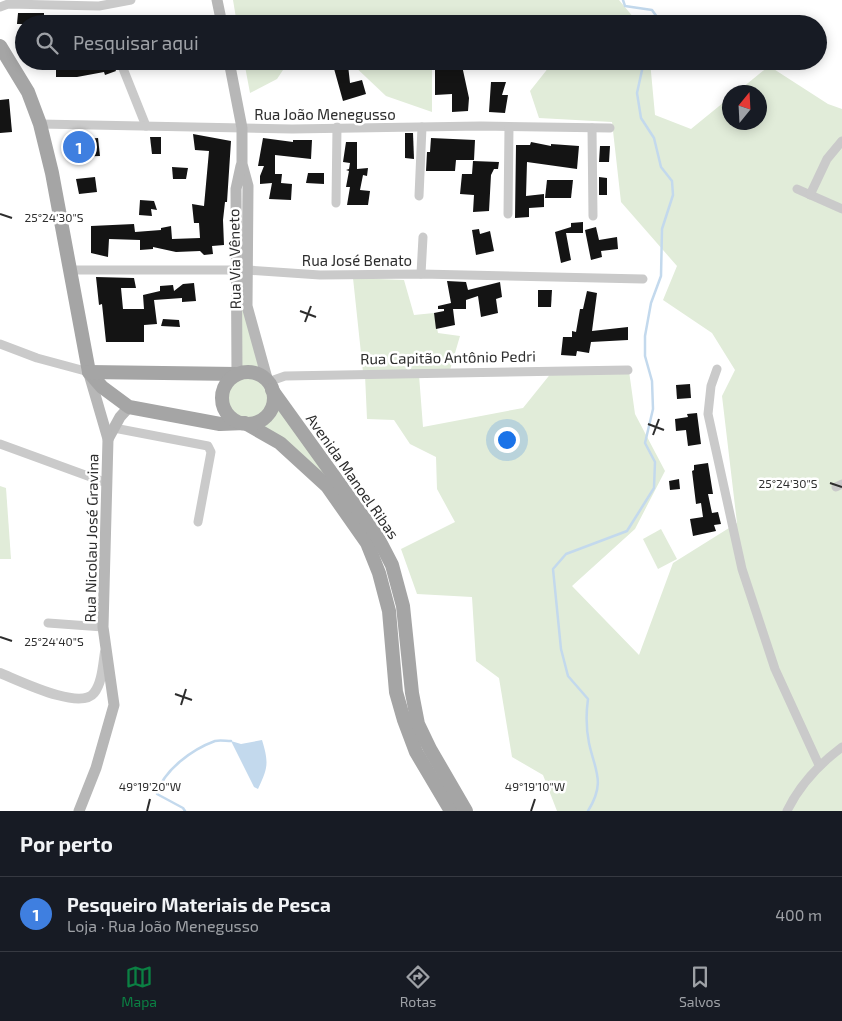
<!DOCTYPE html>
<html lang="pt">
<head>
<meta charset="utf-8">
<style>
	:root { --surface:#171b24; --page:#20242c; --text:#f1f3f6; --muted:#9ea1a6; --line:#363941; --accent:#0b8043 }
	body { margin:0; font-family:"Exo 2",sans-serif; background:var(--page); color:var(--text) }
	.compass { position:absolute; left:722px; top:85px; width:45px; height:45px; border-radius:50%; background:var(--surface); box-shadow:0 2px 12px #0003; rotate:18deg }
	.you { position:absolute; left:506px; top:439px; width:18px; height:18px; margin:-12px; border:4px solid #fff; border-radius:50%; background:#1a73e8; box-shadow:0 0 0 8px #1a73e833 }
	.badge { display:grid; place-items:center; width:32px; height:32px; border-radius:50%; background:var(--accent); color:#fff; font-size:16px; font-weight:700 }
	.pin { position:absolute; translate:-50% -50%; border:2px solid #fff; box-shadow:0 1px 5px #0006 }
	.list { margin:0; padding:0; list-style:none }
	h2 { display:flex; justify-content:space-between; align-items:center; height:65px; margin:0; padding:0 20px; font-size:21px }
	h2 small { font-size:16px; font-weight:400; color:var(--muted) }
	.list li { display:grid; grid-template-columns:32px 1fr auto; gap:15px; align-items:center; box-sizing:border-box; height:75px; padding:0 20px; border-top:1px solid var(--line) }
	.list b { display:block; font-size:19px; white-space:nowrap }
	.list p { margin:0; font-size:16px; white-space:nowrap; color:var(--muted) }
	.list em { font-size:16px; font-style:normal; color:var(--muted) }
	.icon { flex:none; width:28px; height:28px; fill:none; stroke:currentColor; stroke-width:2; stroke-linecap:round; stroke-linejoin:round }
	.map { position:relative; flex:none; width:842px; height:811px; overflow:hidden }
	.search { position:absolute; background:var(--surface); box-shadow:0 2px 12px #0003; left:15px; right:15px; top:15px; height:55px; display:flex; align-items:center; gap:12px; box-sizing:border-box; padding:0 18px; border-radius:28px; color:var(--muted); font-size:19px }
	.sheet { height:140px; background:var(--surface) }
	nav { display:flex; justify-content:space-around; align-items:center; box-sizing:border-box; height:70px; border-top:1px solid var(--line); background:var(--surface); font-size:14px; color:var(--muted) }
	nav a { display:grid; justify-items:center; gap:2px }
	nav .on { color:var(--accent) }
	.map>svg:first-child { display:block }
	.green { fill:#e1ecd9 }
	.water { fill:#c3d9ed }
	.lines { fill:none; stroke-linecap:round; stroke-linejoin:round }
	.stream { stroke:#c3d9ed; stroke-width:2.5 }
	.building { fill:#141414 }
	.minor { stroke:#cacaca; stroke-width:9 }
	.tertiary { stroke:#cacaca; stroke-width:10 }
	.secondary { stroke:#b7b7b7; stroke-width:11 }
	.primary { stroke:#a5a5a5; stroke-width:14 }
	.ticks { fill:none; stroke:#2d2d2d; stroke-width:2 }
	.labels { text-anchor:middle; dominant-baseline:central; stroke-width:5; stroke-linejoin:round; paint-order:stroke }
	.street-label { font-size:15px; fill:#2d2d2d; stroke:#fff }
	.ticks-label { font-size:12px; text-anchor:middle; fill:#2d2d2d; stroke:#fff; stroke-width:5; stroke-linejoin:round; paint-order:stroke }
</style>
</head>
<body>
<div class="map">
<svg width="842" height="811" viewBox="0 0 842 811">
	<rect width="100%" height="100%" fill="#fff"/>
	<g class="green">
		<polygon points="233,0 619,0 639,24 454,24 448,17 443,24 237,24"/>
		<polygon points="244,61 289,61 277,79 250,93"/>
		<polygon points="349,61 432,61 432,112 386,96"/>
		<polygon points="550,61 650,61 655,115 691,129 729,98 730,122 760,122 760,92 737,92 769,66 828,104 842,109 842,811 557,811 543,775 512,757 499,678 476,661 472,597 417,594 401,549 455,522 437,489 436,457 410,444 394,420 367,419 365,375 419,375 423,427 523,408 552,372 629,371 635,414 665,471 635,529 572,586 639,655 673,563 737,523 722,396 735,370 712,333 663,300 677,266 621,202 612,122 539,118 530,91 553,62"/>
		<polygon points="353,278 404,280 414,315 434,313 438,333 460,336 450,370 363,372"/>
		<polygon points="242,302 260,372 238,369"/>
		<circle cx="248" cy="398" r="20"/>
		<polygon points="277,401 325,471 324,476 254,426 268,420"/>
		<polygon points="0,486 6,488 11,559 0,559"/>
		<polygon points="661,529 677,559 658,569 643,539"/>
	</g>
	<path class="water" d="M262 740C269 763 268 768 258 789L254 787 231 741 241 744Z"/>
	<g class="lines">
		<g class="stream">
			<polyline points="623,0 625,6 652,10 662,24"/>
			<path d="M185 811 183 808 157 794C163 770 193 749 215 741 220 740 226 741 231 741"/>
			<path d="M588 811C606 782 595 771 589 743 586 728 586 713 588 699L568 676 561 649 553 569 566 554 627 531 654 488 655 462 645 443 653 409 652 381 645 356V336L651 303 661 276 662 229 673 195 672 181 661 167 654 138 641 118 637 93 644 61"/>
		</g>
	</g>
	<g class="building">
		<polygon points="18,13 44,13 44,24 17,24"/>
		<polygon points="93,15 95,24 70,24 70,22"/>
		<polygon points="52,61 112,61 116,71 105,75 104,72 77,77 56,77 56,66"/>
		<polygon points="435,61 461,61 469,98 468,111 452,112 452,94 435,95"/>
		<polygon points="333,65 348,65 350,83 362,80 366,94 343,101"/>
		<polygon points="491,82 506,82 502,95 508,95 505,113 489,112"/>
		<polygon points="9,99 12,132 0,133 0,100"/>
		<polygon points="405,133 413,133 414,159 405,158"/>
		<polygon points="193,134 231,141 227,202 225,202 223,220 224,245 212,246 213,254 204,255 200,251 176,252 153,247 153,249 140,250 140,240 109,239 108,257 91,253 91,226 134,224 135,232 161,230 161,228 171,226 172,239 200,238 199,223 194,223 192,204 204,206 209,151 195,150"/>
		<polygon points="150,137 161,137 161,154 152,154"/>
		<polygon points="98,138 100,156 71,157 73,140"/>
		<polygon points="263,138 293,142 293,140 312,140 311,159 275,155 275,174 282,174 281,183 292,184 291,200 269,199 272,183 260,184 260,176 264,166 258,166"/>
		<polygon points="431,138 475,140 474,160 456,160 455,171 426,171 427,152 430,152"/>
		<polygon points="346,142 357,142 357,169 368,168 367,176 363,175 360,190 370,191 368,205 347,205 350,187 346,187 349,171 346,170 349,169 350,163 343,162"/>
		<polygon points="531,142 551,146 551,144 579,146 577,169 527,162 526,196 544,194 544,207 529,208 529,217 515,218 516,145 530,145"/>
		<polygon points="600,146 610,146 609,162 599,162"/>
		<polygon points="473,161 499,162 498,169 494,169 491,175 489,211 473,212 474,195 460,194 462,174 472,174"/>
		<polygon points="172,167 188,168 186,179 173,179"/>
		<polygon points="308,173 324,173 324,184 306,183"/>
		<polygon points="95,177 97,192 79,194 76,179"/>
		<polygon points="599,177 607,178 607,195 599,195"/>
		<polygon points="547,180 573,180 571,198 545,198"/>
		<polygon points="140,200 154,201 157,210 151,209 152,216 139,215"/>
		<polygon points="583,222 583,233 566,233 571,260 561,263 555,232 571,227 571,223"/>
		<polygon points="596,227 599,240 617,237 618,249 601,251 602,257 591,260 585,230"/>
		<polygon points="479,229 480,234 490,231 494,251 476,255 472,230"/>
		<polygon points="96,277 134,278 136,288 121,288 123,309 144,309 143,295 160,291 160,286 173,285 174,291 183,284 194,283 196,301 182,302 182,298 154,300 157,324 144,325 144,342 106,342 102,304 99,305"/>
		<polygon points="447,281 466,282 468,290 500,282 502,297 496,299 498,313 481,317 478,296 466,300 466,309 453,309 455,325 436,329 434,313 444,311 444,309 438,309 438,306 451,303"/>
		<polygon points="538,290 552,290 551,307 538,307"/>
		<polygon points="587,291 597,293 592,331 628,327 628,340 591,342 589,353 577,351 576,356 561,355 563,337 572,337 572,331 576,332 580,309 583,309"/>
		<polygon points="163,319 179,320 180,327 161,326"/>
		<polygon points="690,384 691,398 677,399 676,385"/>
		<polygon points="697,413 701,444 688,446 686,430 676,431 675,419 688,417 687,414"/>
		<polygon points="708,463 713,494 708,494 712,513 718,512 721,524 714,525 716,531 693,536 690,519 703,517 701,503 696,504 692,471 694,470 694,465"/>
		<polygon points="679,479 680,489 670,490 669,481"/>
	</g>
	<g class="lines">
		<g class="minor">
			<polyline points="0,7 8,4 99,6 131,0"/>
			<polyline points="120,61 146,126"/>
			<polyline points="40,124 292,129 481,126 610,128"/>
			<polyline points="592,128 593,216"/>
			<polyline points="797,189 842,209"/>
			<polyline points="810,195 827,159 842,141"/>
			<polyline points="419,196 422,127"/>
			<polyline points="336,203 337,127"/>
			<polyline points="508,214 509,127"/>
			<polyline points="71,270 247,270 320,275 421,274 643,279"/>
			<polyline points="421,274 423,237"/>
			<polyline points="0,344 37,358 89,372"/>
			<polyline points="717,369 711,386 708,414 742,569 775,669 819,765"/>
			<polyline points="268,382 285,376 628,370"/>
			<polyline points="114,428 208,446 211,452 198,522"/>
			<polyline points="0,444 107,483"/>
			<polyline points="836,487 842,484"/>
			<polyline points="48,623 103,627"/>
			<path d="M787 811C800 784 818 765 842 747"/>
		</g>
		<path class="tertiary" d="M0 673C18 680 80 711 94 693 102 683 103 665 105 652"/>
		<g class="secondary">
			<polyline points="217,0 222,24"/>
			<polyline points="229,61 242,128 242,164 248,186 247,306 268,382"/>
			<polyline points="237,374 236,189 241,166"/>
			<polyline points="108,439 120,417 129,407"/>
			<polyline points="79,811 96,768 114,705 103,627 108,439 89,374"/>
		</g>
		<g class="primary">
			<polyline points="0,46 28,92 40,124 52,173 89,372 102,387 129,407 220,424 245,423 280,443 327,486 367,543 379,573 389,611 396,692 404,720 416,752 451,811"/>
			<polyline points="89,372 237,374"/>
			<circle cx="248" cy="398" r="26"/>
			<polyline points="272,390 377,536 392,565 403,606 412,693 418,724 430,749 466,811"/>
		</g>
	</g>
	<path class="ticks" d="M0 214 12 218M300 311 316 317M305 322 311 306M648 424 664 430M653 435 659 419M830 483 842 487M0 637 12 641M175 694 192 700M181 705 186 689M147 811 150 799M531 811 535 799"/>
	<g class="labels">
		<g class="street-label">
			<text x="325" y="114">Rua João Menegusso</text>
			<text transform="translate(234 259) rotate(-91)">Rua Via Vêneto</text>
			<text x="357" y="260">Rua José Benato</text>
			<text transform="translate(448 357) rotate(-1)">Rua Capitão Antônio Pedri</text>
			<text transform="translate(353 476) rotate(55)">Avenida Manoel Ribas</text>
			<text transform="translate(91 538) rotate(-89)">Rua Nicolau José Gravina</text>
		</g>
	</g>
	<g class="ticks-label">
		<text x="54" y="222">25°24'30"S</text>
		<text x="788" y="488">25°24'30"S</text>
		<text x="54" y="646">25°24'40"S</text>
		<text x="150" y="791">49°19'20"W</text>
		<text x="535" y="791">49°19'10"W</text>
	</g>
</svg>
<svg class="compass" viewBox="-18 -18 36 36"><path d="M0-13l5 13h-10z" fill="#e53935"/><path d="M0 13l5-13h-10z" fill="#9ea1a6"/></svg>
<div class="you"></div>
<div class="pin badge" style="left:79px;top:147px;background:#3f7fe0">1</div>
<div class="search"><svg class="icon" aria-label="search" viewBox="0 0 24 24"><circle cx="10" cy="10" r="6"/><path d="M15 15l6 6"/></svg>Pesquisar aqui</div>
</div>
<section class="sheet">
<h2>Por perto<small></small></h2>
<ul class="list">
<li><span class="badge" style="background:#3f7fe0">1</span><div><b>Pesqueiro Materiais de Pesca</b><p>Loja · Rua João Menegusso</p></div><em>400 m</em></li>
</ul>
</section>
<nav>
<a class="on"><svg class="icon" aria-label="map" viewBox="0 0 24 24"><path d="M3 6l6-2 6 2 6-2v14l-6 2-6-2-6 2zM9 4v14M15 6v14"/></svg>Mapa</a>
<a><svg class="icon" aria-label="directions" viewBox="0 0 24 24"><path d="M12 3l9 9-9 9-9-9zM9 14v-3h6M13 9l2 2-2 2"/></svg>Rotas</a>
<a><svg class="icon" aria-label="saved" viewBox="0 0 24 24"><path d="M7 4h10v16l-5-4-5 4z"/></svg>Salvos</a>
</nav>
</body>
</html>
